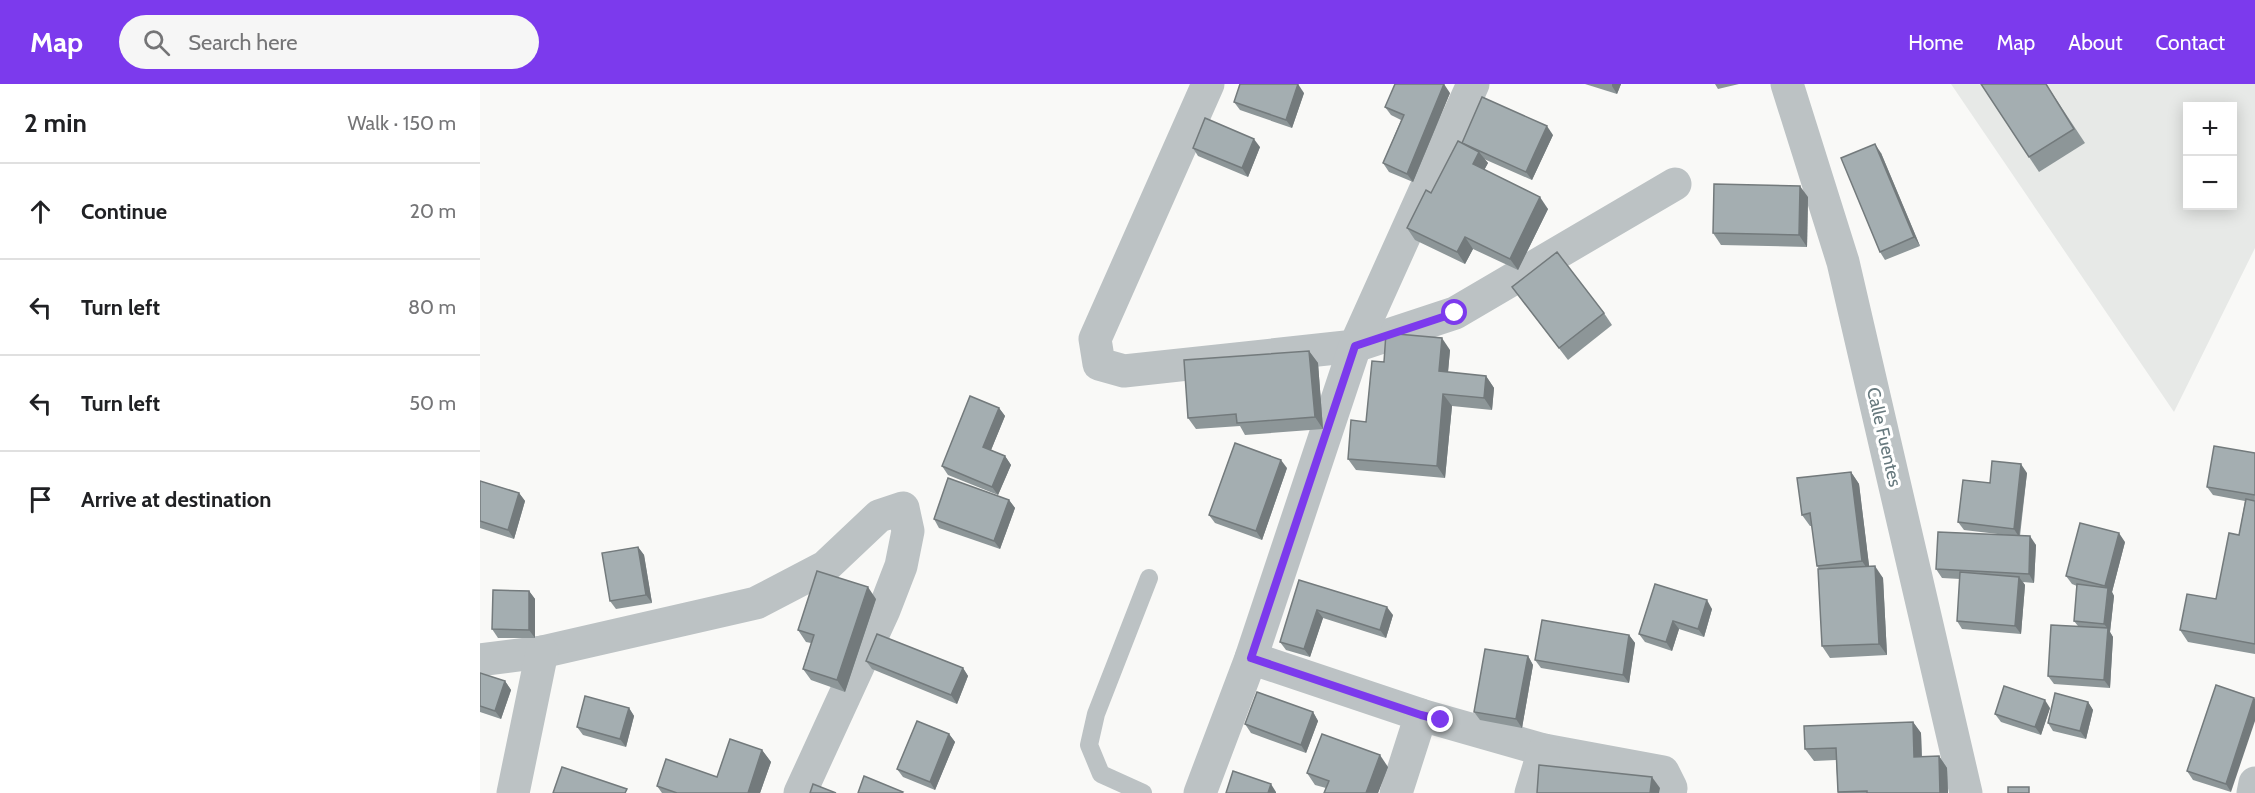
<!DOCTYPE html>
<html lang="en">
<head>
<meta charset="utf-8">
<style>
	:root { --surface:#fff; --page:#f6f6f6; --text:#202124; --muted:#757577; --line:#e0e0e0; --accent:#7c3aed }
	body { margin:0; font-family:Cabin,sans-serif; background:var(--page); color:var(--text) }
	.controls { position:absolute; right:18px; top:18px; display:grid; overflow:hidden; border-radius:0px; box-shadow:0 3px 15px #0003 }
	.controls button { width:54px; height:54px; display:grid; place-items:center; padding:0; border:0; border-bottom:2px solid var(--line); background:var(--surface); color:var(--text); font:30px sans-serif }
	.stop { position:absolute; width:18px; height:18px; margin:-14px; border:4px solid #7c3aed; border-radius:50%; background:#fff }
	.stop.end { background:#7c3aed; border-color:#fff; box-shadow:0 2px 6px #0008 }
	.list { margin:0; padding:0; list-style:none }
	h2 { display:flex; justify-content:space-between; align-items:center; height:78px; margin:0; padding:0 24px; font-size:26px }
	h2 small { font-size:20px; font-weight:400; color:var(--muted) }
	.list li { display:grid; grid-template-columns:39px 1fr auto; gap:18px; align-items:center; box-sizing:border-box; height:96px; padding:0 24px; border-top:2px solid var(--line) }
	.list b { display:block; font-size:22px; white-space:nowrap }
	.list em { font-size:20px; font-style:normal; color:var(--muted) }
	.icon { flex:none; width:33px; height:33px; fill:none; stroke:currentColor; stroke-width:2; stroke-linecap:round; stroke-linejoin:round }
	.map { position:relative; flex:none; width:1775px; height:709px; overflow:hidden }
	header { display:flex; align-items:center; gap:36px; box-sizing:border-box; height:84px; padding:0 30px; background:var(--accent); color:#fff }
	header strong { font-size:28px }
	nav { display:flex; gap:33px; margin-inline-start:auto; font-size:21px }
	.search { width:420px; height:54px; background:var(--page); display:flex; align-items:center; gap:15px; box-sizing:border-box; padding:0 21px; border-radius:33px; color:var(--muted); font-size:22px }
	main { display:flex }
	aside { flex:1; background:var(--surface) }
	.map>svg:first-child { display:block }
	.built { fill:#e7e9e7; fill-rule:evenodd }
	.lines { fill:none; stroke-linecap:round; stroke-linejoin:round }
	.service { stroke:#bcc2c4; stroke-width:18 }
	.minor { stroke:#bcc2c4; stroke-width:33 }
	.wall { fill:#8d9698 }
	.shaded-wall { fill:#737a7c }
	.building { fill:#a4aeb1; stroke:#737a7c; stroke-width:1.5 }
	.route { stroke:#7c3aed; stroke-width:8 }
	.labels { text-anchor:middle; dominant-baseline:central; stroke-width:6; stroke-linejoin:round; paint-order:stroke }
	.street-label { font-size:18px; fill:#67797e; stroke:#fff }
</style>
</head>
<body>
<header>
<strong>Map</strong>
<div class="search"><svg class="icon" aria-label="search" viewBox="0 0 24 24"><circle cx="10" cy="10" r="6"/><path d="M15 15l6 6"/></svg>Search here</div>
<nav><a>Home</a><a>Map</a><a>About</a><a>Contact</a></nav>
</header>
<main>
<aside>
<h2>2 min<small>Walk · 150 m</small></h2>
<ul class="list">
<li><svg class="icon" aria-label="ahead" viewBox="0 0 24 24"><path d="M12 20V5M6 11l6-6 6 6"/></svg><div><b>Continue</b></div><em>20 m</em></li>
<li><svg class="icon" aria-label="left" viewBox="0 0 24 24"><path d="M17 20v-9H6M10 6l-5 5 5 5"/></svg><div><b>Turn left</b></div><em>80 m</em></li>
<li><svg class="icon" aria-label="left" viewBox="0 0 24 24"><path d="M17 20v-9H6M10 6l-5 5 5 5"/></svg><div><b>Turn left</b></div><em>50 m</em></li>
<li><svg class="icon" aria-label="arrive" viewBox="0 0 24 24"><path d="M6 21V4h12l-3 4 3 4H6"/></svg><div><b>Arrive at destination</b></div></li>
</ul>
</aside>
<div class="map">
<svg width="1775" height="709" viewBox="0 0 1775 709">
	<rect width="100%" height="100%" fill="#f9f9f7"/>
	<path class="built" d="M1471 0H1775V164L1694 328ZM1708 22H1752V122H1708Z"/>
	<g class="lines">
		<polyline class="service" points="663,709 621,690 609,661 616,630 669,494"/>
		<g class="minor">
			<polyline points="728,0 615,255 619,280 644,287 875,262 975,229 1195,100"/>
			<polyline points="1307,0 1363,178 1486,709"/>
			<polyline points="771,574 941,631 1064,666 1183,688 1191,704 1190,709"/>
			<polyline points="0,576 62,568 276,519 345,483 399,432 423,424 428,447 421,482 404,526 320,709"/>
			<polyline points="33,709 62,568"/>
			<polyline points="720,709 771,574 875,262 993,0"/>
			<polyline points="916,709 941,631"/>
			<polyline points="1051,709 1064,666"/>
			<polyline points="1773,709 1775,699"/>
		</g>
	</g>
	<g class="wall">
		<polygon points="1105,0 1141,0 1137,10"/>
		<polygon points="1235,0 1259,0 1238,5"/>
		<polygon points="1566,0 1605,59 1559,88 1549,73"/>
		<polygon points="824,9 812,44 760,26 754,18"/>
		<polygon points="970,9 933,98 909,88 903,79 921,36 911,31 905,23"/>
		<polygon points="1073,51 1052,96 1004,75 1008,79 1004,86 1068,125 1038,186 993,165 985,180 935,156 927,144 951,109 982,59"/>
		<polygon points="780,63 768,93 718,72 713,64"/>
		<polygon points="1401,69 1440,162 1405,176 1400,168"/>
		<polygon points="1328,113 1327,163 1241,161 1233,149"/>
		<polygon points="1032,203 1124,229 1132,241 1088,276"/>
		<polygon points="970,266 968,288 1006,292 1014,304 1012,326 972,322 965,394 876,386 868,375 886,338 904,278"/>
		<polygon points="829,267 838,279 843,345 765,351 760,342 716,345 708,334"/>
		<polygon points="519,324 525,332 511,366 525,372 531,381 518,411 468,391 462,382"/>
		<polygon points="1775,369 1775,570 1708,558 1700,546 1736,515 1759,451 1765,417 1733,411 1727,403"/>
		<polygon points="807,384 782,456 735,439 729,431"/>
		<polygon points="1371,388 1379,400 1389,482 1403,494 1407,571 1350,574 1342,562 1339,485 1337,482 1332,442 1330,442 1322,431"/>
		<polygon points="1547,389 1540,452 1556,461 1554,499 1543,498 1545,501 1541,550 1482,545 1477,537 1480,495 1462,494 1456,485 1526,451 1484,446 1478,438 1510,399"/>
		<polygon points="0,397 39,409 45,417 34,455 0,444"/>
		<polygon points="529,416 535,424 520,465 459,444 454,435"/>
		<polygon points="1645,458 1632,508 1634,512 1630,548 1633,553 1630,604 1574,600 1568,592 1598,542 1594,537 1597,502 1592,500 1586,492"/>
		<polygon points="158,463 164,471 172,519 136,525 130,517"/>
		<polygon points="819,496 913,531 906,554 843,534 830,573 806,566 800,558"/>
		<polygon points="1175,500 1232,525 1224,553 1199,545 1192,567 1165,558 1159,550"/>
		<polygon points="49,507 55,515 55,554 18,554 12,545"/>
		<polygon points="396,515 365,608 331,596 323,585 331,559 326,558 318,546"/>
		<polygon points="1149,551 1155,559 1149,599 1061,584 1055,576"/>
		<polygon points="1048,572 1053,581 1042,644 1000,636 994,628"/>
		<polygon points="386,577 483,584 488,592 477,620 392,585"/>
		<polygon points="0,589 25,597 31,606 21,635 0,628"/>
		<polygon points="1736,601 1751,708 1713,696 1707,687"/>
		<polygon points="1608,618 1613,626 1606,655 1573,647 1568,639"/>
		<polygon points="149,624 154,632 146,663 103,651 97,643"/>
		<polygon points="1570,624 1561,651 1521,638 1515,630"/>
		<polygon points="833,628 838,637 826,669 771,649 765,640"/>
		<polygon points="1433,638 1441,649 1442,673 1459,672 1467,684 1468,709 1358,709 1356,676 1334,677 1325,665"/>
		<polygon points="469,650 475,658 455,706 423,693 417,685"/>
		<polygon points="282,666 291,678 280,709 182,709 177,702 237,693"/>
		<polygon points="908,683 898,709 844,709 846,704 835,701 827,689"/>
	</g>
	<g class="shaded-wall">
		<polygon points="818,0 824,9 812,44 806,36"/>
		<polygon points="964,0 970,9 933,98 927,90"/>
		<polygon points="1132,0 1141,0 1137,10 1132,2"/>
		<polygon points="1067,42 1073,51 1052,96 1046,88"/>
		<polygon points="774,55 780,63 768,93 762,84"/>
		<polygon points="1395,60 1401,69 1440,162 1434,153"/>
		<polygon points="999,68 1008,79 1001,92 993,80"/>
		<polygon points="1320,102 1328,113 1327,163 1319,151"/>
		<polygon points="1060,113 1068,125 1038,186 1030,175"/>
		<polygon points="985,153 993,165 985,180 977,168"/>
		<polygon points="962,254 970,266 967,299 959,287"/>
		<polygon points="829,267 838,279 843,345 835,333"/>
		<polygon points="1006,292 1014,304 1012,326 1004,314"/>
		<polygon points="963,310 972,322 965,394 957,382"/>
		<polygon points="519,324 525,332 509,371 503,363"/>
		<polygon points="525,372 531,381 518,411 512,403"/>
		<polygon points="801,376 807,384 782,456 776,447"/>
		<polygon points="1541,380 1547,389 1539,453 1534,445"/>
		<polygon points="1371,388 1379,400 1390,489 1382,477"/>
		<polygon points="39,409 45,417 34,455 28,446"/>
		<polygon points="529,416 535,424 520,465 514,457"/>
		<polygon points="1639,449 1645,458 1632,508 1634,512 1630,548 1633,553 1630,604 1624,596 1628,545 1624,540 1628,507 1625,502"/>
		<polygon points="1550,452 1556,461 1554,499 1549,490"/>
		<polygon points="158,463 164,471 172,519 166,511"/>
		<polygon points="1395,482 1403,494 1407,571 1399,560"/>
		<polygon points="1539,493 1545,501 1541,550 1535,542"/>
		<polygon points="388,503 396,515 365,608 357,596"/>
		<polygon points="49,507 55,515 55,554 49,546"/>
		<polygon points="1227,516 1232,525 1224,553 1218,545"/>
		<polygon points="907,523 913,531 906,554 900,546"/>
		<polygon points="837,526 843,534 830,573 824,565"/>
		<polygon points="1193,537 1199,545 1192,567 1186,558"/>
		<polygon points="1149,551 1155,559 1149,599 1143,591"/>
		<polygon points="1048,572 1053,581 1042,644 1036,635"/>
		<polygon points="483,584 488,592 477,620 471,611"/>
		<polygon points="25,597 31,606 21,635 15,627"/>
		<polygon points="1774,614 1775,615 1775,637 1751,708 1746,700"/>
		<polygon points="1565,616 1570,624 1561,651 1555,643"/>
		<polygon points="1608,618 1613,626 1606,655 1600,647"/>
		<polygon points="149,624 154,632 146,663 140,655"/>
		<polygon points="833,628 838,637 826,669 821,661"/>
		<polygon points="1433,638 1441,649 1442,685 1434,673"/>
		<polygon points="469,650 475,658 455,706 450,698"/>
		<polygon points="282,666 291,678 280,709 268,709"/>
		<polygon points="900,671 908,683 898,709 886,709"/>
		<polygon points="1459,672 1467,684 1468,709 1460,709"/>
		<polygon points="1172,693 1180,704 1179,709 1170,709"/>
		<polygon points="791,700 796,708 796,709 788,709"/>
	</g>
	<g class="building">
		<polygon points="760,0 818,0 806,36 754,18"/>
		<polygon points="915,0 964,0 927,90 903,79 924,31 905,23"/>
		<polygon points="1501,0 1566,0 1594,45 1549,73"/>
		<polygon points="1002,13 1067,42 1046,88 982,59"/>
		<polygon points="725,34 774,55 762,84 713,64"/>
		<polygon points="978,57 999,68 993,80 1060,113 1030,175 985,153 977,168 927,144 946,106 951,109"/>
		<polygon points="1395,60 1434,153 1400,168 1361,74"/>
		<polygon points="1234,100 1320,102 1319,151 1233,149"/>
		<polygon points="1077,168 1124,229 1079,264 1032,203"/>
		<polygon points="906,249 962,254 959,287 1006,292 1004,314 963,310 957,382 868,375 871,336 886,338 892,277 904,278"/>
		<polygon points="829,267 835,333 757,339 756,330 708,334 704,276"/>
		<polygon points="490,312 519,324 503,363 525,372 512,403 462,382"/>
		<polygon points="755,359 801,376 776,447 729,431"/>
		<polygon points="1734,362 1775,369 1775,411 1727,403"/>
		<polygon points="1512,377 1541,380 1534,445 1478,438 1483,396 1510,399"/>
		<polygon points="1371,388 1382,477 1337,482 1330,429 1322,431 1317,394"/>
		<polygon points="468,394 529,416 514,457 454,435"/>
		<polygon points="0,397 39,409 28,446 0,437"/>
		<polygon points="1766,415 1775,417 1775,560 1700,546 1707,510 1736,515 1749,449 1759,451"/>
		<polygon points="1600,439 1639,449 1625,502 1586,492"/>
		<polygon points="1458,448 1550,452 1549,490 1456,485"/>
		<polygon points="158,463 166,511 130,517 122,469"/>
		<polygon points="1395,482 1399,560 1342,562 1338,485"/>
		<polygon points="337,487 388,503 357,596 323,585 334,551 318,546"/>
		<polygon points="1480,488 1539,493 1535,542 1477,537"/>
		<polygon points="819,496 907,523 900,546 837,526 824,565 800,558"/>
		<polygon points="1175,500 1227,516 1218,545 1193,537 1186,558 1159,550"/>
		<polygon points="1597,500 1628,504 1624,540 1594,537"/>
		<polygon points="13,506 49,507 49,546 12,545"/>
		<polygon points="1062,536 1149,551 1143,591 1055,576"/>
		<polygon points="1571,541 1628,544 1624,596 1568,592"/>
		<polygon points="397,550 483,584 471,611 386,577"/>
		<polygon points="1005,565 1048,572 1036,635 994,628"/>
		<polygon points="0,589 25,597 15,627 0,622"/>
		<polygon points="1736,601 1774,614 1746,700 1707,687"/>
		<polygon points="1524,602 1565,616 1555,643 1515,630"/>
		<polygon points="777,608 833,628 821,661 765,640"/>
		<polygon points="1575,609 1608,618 1600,647 1568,639"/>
		<polygon points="105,612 149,624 140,655 97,643"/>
		<polygon points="437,637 469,650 450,698 417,685"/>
		<polygon points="1433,638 1434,673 1459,672 1460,709 1387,709 1387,707 1358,708 1356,664 1325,665 1324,642"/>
		<polygon points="842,650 900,671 886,709 844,709 849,697 827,689"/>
		<polygon points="250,655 282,666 268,709 197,709 177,702 186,675 237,693"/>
		<polygon points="1059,681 1172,693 1170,709 1057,709"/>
		<polygon points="82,683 147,705 145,709 73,709"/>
		<polygon points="753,687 791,700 788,709 746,709"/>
		<polygon points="384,692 423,708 422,709 378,709"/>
		<polygon points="333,700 356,709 330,709"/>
		<rect x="1528" y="703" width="21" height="6"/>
	</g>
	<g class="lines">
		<polyline class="route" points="961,636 941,631 771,574 875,262 975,229"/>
	</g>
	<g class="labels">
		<g class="street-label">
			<text transform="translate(1404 353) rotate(77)">Calle Fuentes</text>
		</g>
	</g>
</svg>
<div class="controls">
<button>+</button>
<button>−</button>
</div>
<div class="stop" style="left:975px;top:229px"></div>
<div class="stop end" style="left:961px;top:636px"></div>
</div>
</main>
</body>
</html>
